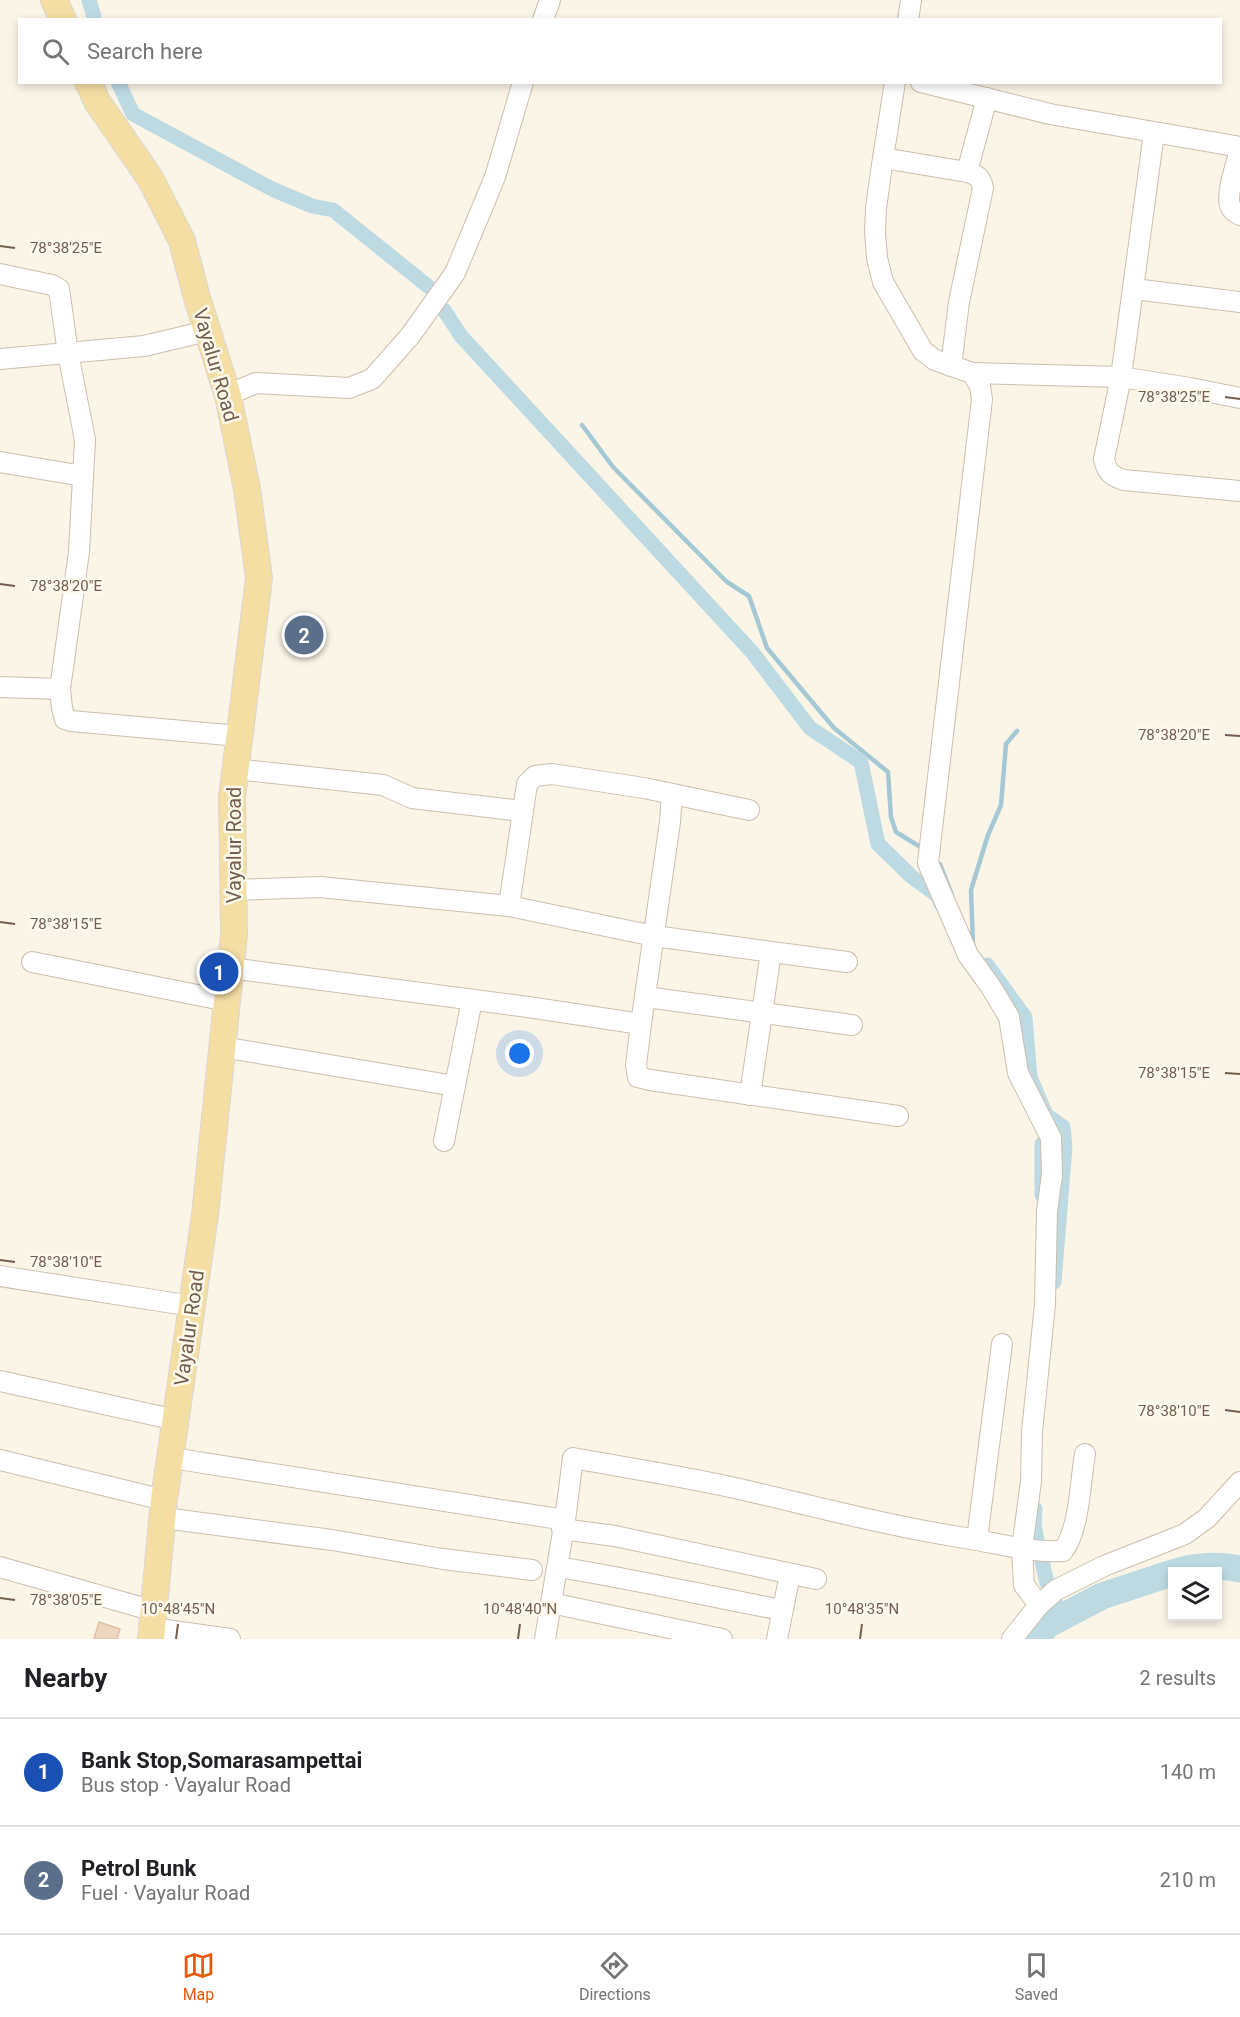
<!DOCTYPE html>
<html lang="en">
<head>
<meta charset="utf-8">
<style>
	:root { --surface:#fff; --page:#f6f6f6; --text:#202124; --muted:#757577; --line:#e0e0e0; --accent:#ea580c }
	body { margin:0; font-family:Roboto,sans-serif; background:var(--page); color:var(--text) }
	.controls { position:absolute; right:18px; bottom:18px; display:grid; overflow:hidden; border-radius:0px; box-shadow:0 3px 9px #0003 }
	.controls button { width:54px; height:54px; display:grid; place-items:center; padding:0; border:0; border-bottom:2px solid var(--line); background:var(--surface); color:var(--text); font:30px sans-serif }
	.you { position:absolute; left:520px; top:1054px; width:21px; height:21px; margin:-15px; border:4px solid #fff; border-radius:50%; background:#1a73e8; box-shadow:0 0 0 9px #1a73e833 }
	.badge { display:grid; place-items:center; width:39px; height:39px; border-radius:50%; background:var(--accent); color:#fff; font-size:20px; font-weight:700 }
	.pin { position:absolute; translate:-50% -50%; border:3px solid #fff; box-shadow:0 2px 6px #0006 }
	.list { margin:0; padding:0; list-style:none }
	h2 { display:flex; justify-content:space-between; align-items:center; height:78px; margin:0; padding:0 24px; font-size:26px }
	h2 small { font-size:20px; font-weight:400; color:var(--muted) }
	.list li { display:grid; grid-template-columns:39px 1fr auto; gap:18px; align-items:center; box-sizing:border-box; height:108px; padding:0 24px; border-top:2px solid var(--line) }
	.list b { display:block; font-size:22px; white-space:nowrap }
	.list p { margin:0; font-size:20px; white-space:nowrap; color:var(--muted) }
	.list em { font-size:20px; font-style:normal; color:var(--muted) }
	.icon { flex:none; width:33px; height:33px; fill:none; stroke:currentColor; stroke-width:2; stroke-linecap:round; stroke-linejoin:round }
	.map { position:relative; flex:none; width:1240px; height:1639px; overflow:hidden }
	.search { position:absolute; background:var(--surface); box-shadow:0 3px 9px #0003; left:18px; right:18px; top:18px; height:66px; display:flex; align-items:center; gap:15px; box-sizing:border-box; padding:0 21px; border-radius:0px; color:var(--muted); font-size:22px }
	.sheet { height:294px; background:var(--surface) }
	nav { display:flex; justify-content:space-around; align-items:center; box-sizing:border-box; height:84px; border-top:2px solid var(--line); background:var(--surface); font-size:16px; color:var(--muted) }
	nav a { display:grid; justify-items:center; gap:3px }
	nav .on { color:var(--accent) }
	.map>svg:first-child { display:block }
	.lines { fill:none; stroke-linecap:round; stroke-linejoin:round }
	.stream { stroke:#a4c8d4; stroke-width:4.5 }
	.canal { stroke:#bddae3; stroke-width:15 }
	.river { stroke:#bddae3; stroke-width:27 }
	.building { fill:#eed7c0; stroke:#e0bfa2; stroke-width:1.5 }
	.minor-casing { stroke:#ccbeae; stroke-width:22 }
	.major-casing { stroke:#dbd5d1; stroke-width:28 }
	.minor { stroke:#fff; stroke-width:20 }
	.major { stroke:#f5dea4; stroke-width:26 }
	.ticks { fill:none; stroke:#735e4d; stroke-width:2 }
	.labels { text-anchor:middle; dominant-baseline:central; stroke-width:5; stroke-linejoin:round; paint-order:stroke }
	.street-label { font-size:20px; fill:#735e4d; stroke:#fef9ed }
	.ticks-label { font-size:15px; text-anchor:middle; fill:#735e4d; stroke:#fef9ed; stroke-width:5; stroke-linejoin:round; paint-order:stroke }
</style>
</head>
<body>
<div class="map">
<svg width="1240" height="1639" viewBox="0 0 1240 1639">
	<rect width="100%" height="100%" fill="#fbf5e7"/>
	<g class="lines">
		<g class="stream">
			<polyline points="582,425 613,467 727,582 749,596 767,648 834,728 888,772 891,817 896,832 922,848"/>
			<polyline points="940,864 952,895"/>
			<polyline points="973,945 971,890 988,835 1001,805 1006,744 1017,731"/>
		</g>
		<g class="canal">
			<polyline points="89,0 95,20"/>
			<polyline points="118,82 133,114 272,189 312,206 333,210 429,287"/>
			<polyline points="444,310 461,336 752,652 810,728 861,762 878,844 911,876 938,896 941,904"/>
			<polyline points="987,965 1025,1017 1030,1077 1046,1115 1063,1127 1065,1147 1054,1282"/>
			<polyline points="1042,1144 1042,1195"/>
			<polyline points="1035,1509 1034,1525 1037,1539"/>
			<polyline points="1041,1557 1047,1583"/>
			<polyline points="1057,1605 1063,1617"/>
		</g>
		<g class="river">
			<path d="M1176 1572C1194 1565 1221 1565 1240 1569"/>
			<polyline points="1038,1639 1045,1626 1102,1596 1172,1573"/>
		</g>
	</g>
	<polygon class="building" points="99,1622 120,1629 117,1639 94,1639"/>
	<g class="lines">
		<defs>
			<g id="minor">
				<polyline points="543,20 550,0"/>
				<polyline points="908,20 911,0"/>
				<path d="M895 82 883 158 967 172C977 175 981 177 983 188L959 302 951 366"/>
				<polyline points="921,82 1050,114 1240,147"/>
				<path d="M1154 133 1121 377 1104 459C1107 472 1111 476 1124 480L1240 491"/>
				<path d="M1240 150C1237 162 1226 193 1230 205 1231 209 1236 213 1240 215"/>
				<polyline points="883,158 876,208 875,232 877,258 883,282 923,351 935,360 972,373 980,386 982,399 928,863 968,955 991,987 1009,1017 1018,1073 1051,1138 1052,1175 1047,1211 1045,1304 1032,1432 1031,1481 1022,1549 1024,1585 1039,1605"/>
				<polyline points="967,172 987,98"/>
				<polyline points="0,274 52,285 59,289 68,353 85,440 79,552 60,689 62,708 65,719 71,721 239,736"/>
				<polyline points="1134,289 1240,302"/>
				<polyline points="0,359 144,346 207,331"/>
				<polyline points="972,373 1121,377 1190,388 1240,398"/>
				<polyline points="229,403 237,391 256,383 349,388 372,379 410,336 455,273 495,177 523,82"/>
				<polyline points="0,462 83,476"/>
				<polyline points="0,687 60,689"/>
				<polyline points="235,769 383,785 412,798 522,811"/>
				<polyline points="233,890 320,887 509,906 654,936 847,962"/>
				<polyline points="509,906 527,784 535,776 552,774 644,788 749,810"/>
				<polyline points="32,962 227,1001"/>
				<polyline points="230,968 528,1007 641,1024 670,822 672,794"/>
				<polyline points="646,997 852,1025"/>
				<polyline points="641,1024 636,1065 638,1077 650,1080 898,1116"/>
				<polyline points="222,1047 455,1086"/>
				<polyline points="750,1095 771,952"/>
				<polyline points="444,1141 472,1000"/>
				<polyline points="0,1276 192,1306"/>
				<polyline points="0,1381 176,1420"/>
				<path d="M172 1458 565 1520 573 1458C627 1468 682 1476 735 1488 810 1505 883 1525 959 1537 994 1542 1027 1553 1063 1551 1080 1528 1080 1482 1085 1454"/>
				<polyline points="0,1460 164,1500"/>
				<polyline points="164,1518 332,1540 443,1559 532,1570"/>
				<polyline points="562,1529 615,1536 816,1579"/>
				<polyline points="977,1539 1002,1344"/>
				<polyline points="0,1567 154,1611"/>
				<path d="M558 1567C633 1579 707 1596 782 1610"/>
				<polyline points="551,1603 722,1639"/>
				<polyline points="152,1628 230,1639"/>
				<polyline points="545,1639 565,1520"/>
				<polyline points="777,1639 790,1574"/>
				<polyline points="1012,1639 1039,1605 1056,1590 1104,1566 1185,1534 1207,1518 1240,1482"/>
			</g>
			<g id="major">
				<polyline points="54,0 63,20"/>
				<polyline points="88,82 98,103 150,178 182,241 197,298 228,396 247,489 259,578 232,797 234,934 227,1001 205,1215 164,1500 151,1639"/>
			</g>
		</defs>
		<use href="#minor" class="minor-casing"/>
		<use href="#major" class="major-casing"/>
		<use href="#minor" class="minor"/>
		<use href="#major" class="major"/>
	</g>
	<path class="ticks" d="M0 246 15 248M1225 397 1240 399M0 584 15 586M1225 735 1240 736M0 922 15 924M1225 1073 1240 1074M0 1260 15 1262M1225 1410 1240 1412M0 1598 15 1600M176 1639 178 1624M518 1639 520 1624M860 1639 862 1624"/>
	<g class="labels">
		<g class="street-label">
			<text transform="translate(216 365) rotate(74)">Vayalur Road</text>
			<text transform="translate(234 845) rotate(-90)">Vayalur Road</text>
			<text transform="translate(189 1328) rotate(-82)">Vayalur Road</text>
		</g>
	</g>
	<g class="ticks-label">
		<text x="66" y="253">78°38'25"E</text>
		<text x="1174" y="402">78°38'25"E</text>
		<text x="66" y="591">78°38'20"E</text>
		<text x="1174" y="740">78°38'20"E</text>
		<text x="66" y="929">78°38'15"E</text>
		<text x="1174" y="1078">78°38'15"E</text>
		<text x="66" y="1267">78°38'10"E</text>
		<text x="1174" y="1416">78°38'10"E</text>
		<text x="66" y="1605">78°38'05"E</text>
		<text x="178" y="1614">10°48'45"N</text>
		<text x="520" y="1614">10°48'40"N</text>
		<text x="862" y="1614">10°48'35"N</text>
	</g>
</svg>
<div class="controls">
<button><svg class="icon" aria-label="layers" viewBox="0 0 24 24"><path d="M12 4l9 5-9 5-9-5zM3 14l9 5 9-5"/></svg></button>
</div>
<div class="you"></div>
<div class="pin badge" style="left:219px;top:972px;background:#1a4fb4">1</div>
<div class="pin badge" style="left:304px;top:635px;background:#5c6f8a">2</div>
<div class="search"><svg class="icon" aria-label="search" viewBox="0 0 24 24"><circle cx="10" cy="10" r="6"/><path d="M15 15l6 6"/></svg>Search here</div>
</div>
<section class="sheet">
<h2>Nearby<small>2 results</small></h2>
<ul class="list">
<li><span class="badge" style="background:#1a4fb4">1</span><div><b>Bank Stop,Somarasampettai</b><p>Bus stop · Vayalur Road</p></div><em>140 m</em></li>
<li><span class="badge" style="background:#5c6f8a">2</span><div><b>Petrol Bunk</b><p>Fuel · Vayalur Road</p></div><em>210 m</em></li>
</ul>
</section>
<nav>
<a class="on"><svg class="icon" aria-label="map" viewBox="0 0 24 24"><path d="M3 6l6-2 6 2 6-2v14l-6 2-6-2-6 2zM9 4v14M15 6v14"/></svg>Map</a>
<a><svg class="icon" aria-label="directions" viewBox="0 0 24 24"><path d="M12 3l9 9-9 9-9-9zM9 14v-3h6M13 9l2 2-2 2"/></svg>Directions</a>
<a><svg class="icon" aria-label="saved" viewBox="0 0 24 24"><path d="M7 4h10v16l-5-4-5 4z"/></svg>Saved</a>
</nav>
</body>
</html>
